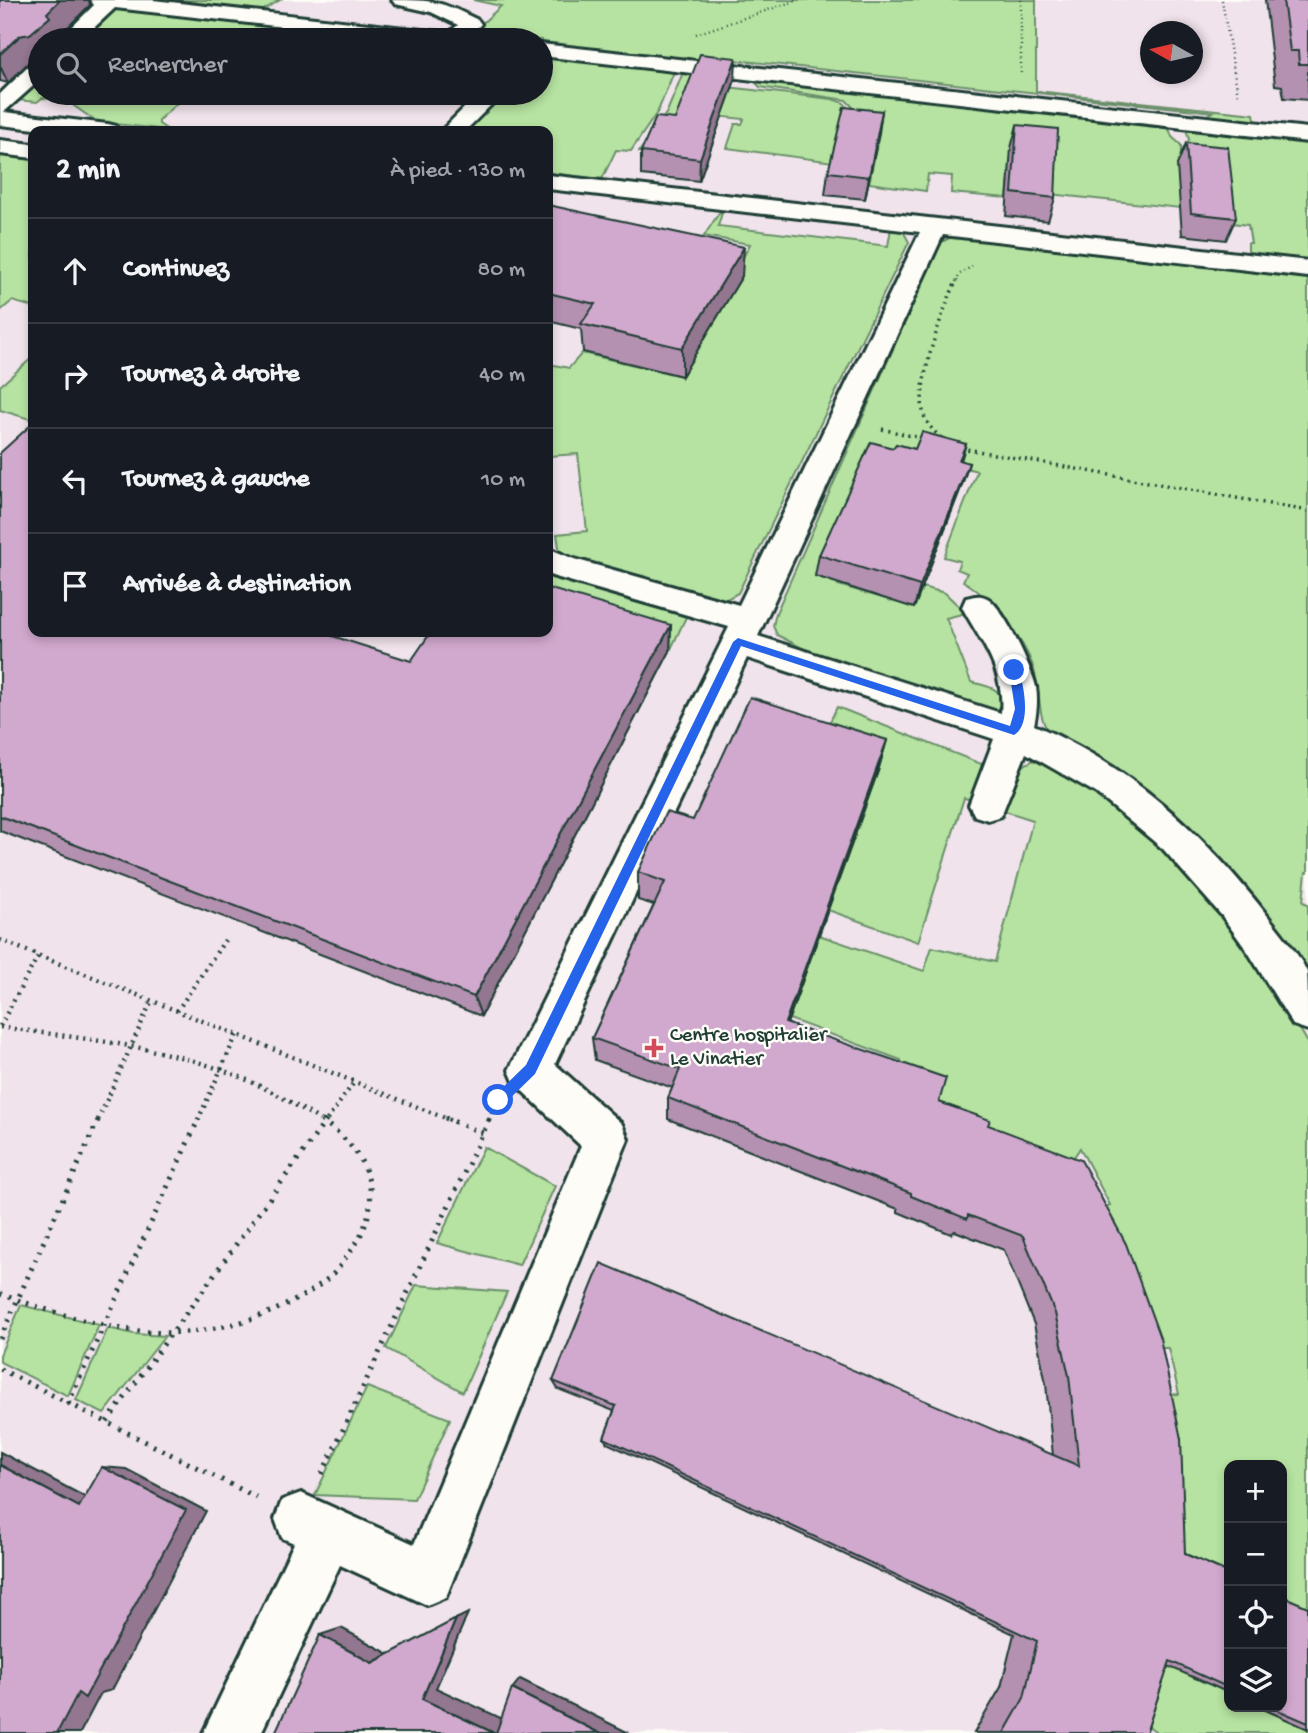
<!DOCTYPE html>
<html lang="fr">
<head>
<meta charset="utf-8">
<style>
	:root { --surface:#171b24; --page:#20242c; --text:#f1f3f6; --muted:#9ea1a6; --line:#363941 }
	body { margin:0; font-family:"Gochi Hand",sans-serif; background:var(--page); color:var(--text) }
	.controls { position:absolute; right:21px; bottom:21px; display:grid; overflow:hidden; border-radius:14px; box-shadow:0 4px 10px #0003 }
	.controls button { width:63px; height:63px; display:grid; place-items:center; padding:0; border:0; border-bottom:2px solid var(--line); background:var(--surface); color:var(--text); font:35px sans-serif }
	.compass { position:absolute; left:1140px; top:21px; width:63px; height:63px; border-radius:50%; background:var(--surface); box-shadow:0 4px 10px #0003; rotate:278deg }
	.stop { position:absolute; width:21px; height:21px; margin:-16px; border:5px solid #2563eb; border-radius:50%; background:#fff }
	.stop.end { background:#2563eb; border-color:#fff; box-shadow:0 2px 7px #0008 }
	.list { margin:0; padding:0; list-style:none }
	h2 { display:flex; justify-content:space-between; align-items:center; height:91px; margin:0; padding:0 28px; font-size:30px }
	h2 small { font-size:23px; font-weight:400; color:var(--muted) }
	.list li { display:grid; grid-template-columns:46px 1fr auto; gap:21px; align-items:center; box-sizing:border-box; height:105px; padding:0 28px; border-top:2px solid var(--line) }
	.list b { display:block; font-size:26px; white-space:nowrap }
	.list em { font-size:23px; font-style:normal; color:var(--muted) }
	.icon { flex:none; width:38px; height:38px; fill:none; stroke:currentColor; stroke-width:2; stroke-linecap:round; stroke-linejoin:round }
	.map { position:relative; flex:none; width:1308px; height:1733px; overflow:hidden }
	.search { position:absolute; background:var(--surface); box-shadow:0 4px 10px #0003; left:28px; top:28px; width:525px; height:77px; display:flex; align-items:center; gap:18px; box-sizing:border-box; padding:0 24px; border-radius:38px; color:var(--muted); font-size:26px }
	.panel { position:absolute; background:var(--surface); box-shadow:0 4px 10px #0003; left:28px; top:126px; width:525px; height:511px; border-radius:14px }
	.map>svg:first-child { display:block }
	.built { fill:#f0e3eb; fill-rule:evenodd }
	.green { fill:#b6e3a1; stroke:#6a906a; stroke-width:2 }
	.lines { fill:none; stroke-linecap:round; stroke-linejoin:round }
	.minor-casing { stroke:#1f3d34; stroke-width:6 }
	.path-far3 { stroke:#1f3d34; stroke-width:2.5; stroke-dasharray:1 3.5; stroke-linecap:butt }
	.path-far2 { stroke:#1f3d34; stroke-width:3.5; stroke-dasharray:2 4.5; stroke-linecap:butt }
	.path-far1 { stroke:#1f3d34; stroke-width:4.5; stroke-dasharray:2 5; stroke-linecap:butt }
	.path { stroke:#1f3d34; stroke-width:5; stroke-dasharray:2.5 7; stroke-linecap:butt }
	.minor { fill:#fdfcf7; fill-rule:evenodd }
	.wall { fill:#b591b1; stroke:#1f3d34; stroke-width:2 }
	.shaded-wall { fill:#937690; stroke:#1f3d34; stroke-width:2 }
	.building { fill:#d2a9ce; stroke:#1f3d34; stroke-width:2 }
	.route { fill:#2563eb }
	.poi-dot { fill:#d1495b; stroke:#fdfcf7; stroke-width:2.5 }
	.labels { text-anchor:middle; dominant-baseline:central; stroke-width:5; stroke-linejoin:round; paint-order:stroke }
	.poi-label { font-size:21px; fill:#1f3d34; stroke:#fdfcf7; text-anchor:start }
</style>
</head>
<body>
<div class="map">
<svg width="1308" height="1733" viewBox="0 0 1308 1733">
	<rect width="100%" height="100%" fill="#fdfcf7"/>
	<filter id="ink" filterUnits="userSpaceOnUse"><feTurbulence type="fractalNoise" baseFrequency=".0143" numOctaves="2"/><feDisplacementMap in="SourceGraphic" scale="14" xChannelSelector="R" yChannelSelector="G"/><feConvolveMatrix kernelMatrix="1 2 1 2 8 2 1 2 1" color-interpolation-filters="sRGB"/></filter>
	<g filter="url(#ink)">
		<path class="built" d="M0 0H1308V1733H0ZM1150 32H1192V74H1150ZM40 40H541V93H40ZM33 131H548V632H33ZM1229 1465H1282V1707H1229Z"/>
		<g class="green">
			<polygon points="161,0 280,0 260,12 161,4 164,1"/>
			<polygon points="473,0 1036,0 1036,91 1254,114 1256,125 1202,119 1213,112 735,60 720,66 541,46 541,40 477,38 473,37 473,32 501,6"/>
			<polygon points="126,7 235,18 280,28 270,30 254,40 77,40 107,13"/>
			<polygon points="549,56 676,67 658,111 631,151 616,150 602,179 548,173 548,131 458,131 504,93 541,93 541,63"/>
			<polygon points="684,70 732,75 650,153 639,152 667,112"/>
			<polygon points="40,75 40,93 188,93 159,120 159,124 168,130 97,122 74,106 77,101 42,98 37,102 16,100"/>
			<polygon points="755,78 1167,123 1172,137 1181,145 1180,208 1049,194 1012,148 1007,198 951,193 952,176 928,174 926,191 869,183 879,134 846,100 760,87 755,82"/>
			<polygon points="727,87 832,99 844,103 850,110 833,162 727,148 735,124 742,124 744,119 696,114"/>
			<polygon points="1185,126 1308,142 1308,259 1248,253 1248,243 1251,243 1248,225 1224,222 1186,146 1189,139"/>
			<polygon points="0,153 33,157 33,307 12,301 0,311"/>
			<polygon points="719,213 722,213 718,226 888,246 891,228 903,231 909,242 738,593 725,600 711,599 564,556 559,548 557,534 587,531 578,454 549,456 548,444 549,364 569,368 582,353 682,376 750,244 704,236"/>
			<path d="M953 236 1308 276V872H1306L1303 902 1308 904V988L1243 899 1051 736C1037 718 1041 696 1035 674 1028 643 991 597 963 581L967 573 957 569 960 561 944 557 977 471 917 455 838 585 914 607 922 587 945 593 966 613 946 618 971 682C989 687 1004 687 1002 710L995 711 818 656 777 635 773 626 776 613 940 243Z"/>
			<polygon points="33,357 33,420 0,410 0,386"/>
			<polygon points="548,574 550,575 687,615 670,651 548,614"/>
			<polygon points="837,707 984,765 973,800 964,798 918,942 828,910 825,732"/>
			<path d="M1039 759 1074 774 1170 853 1228 921 1274 984 1308 1043V1619L1282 1608V1465H1229V1585L1163 1556 1152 1395 1179 1394 1168 1348H1140L1091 1214 1110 1205 1080 1148 1060 1178 907 1090 901 1060 789 1019 819 935 924 971 932 947 995 962 1033 820 1002 810C1010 789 1014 763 1039 759Z"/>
			<polygon points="484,1147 555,1186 519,1265 437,1243"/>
			<polygon points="416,1285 507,1292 463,1392 386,1348"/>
			<polygon points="21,1305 99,1325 68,1396 0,1362 0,1355"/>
			<polygon points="108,1328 134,1334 165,1336 104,1414 76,1400"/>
			<polygon points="367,1387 450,1419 414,1499 315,1495"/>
			<polygon points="1139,1652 1229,1693 1229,1707 1259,1707 1308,1729 1308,1733 1158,1733 1130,1713"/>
		</g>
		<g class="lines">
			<defs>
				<g id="minor">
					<path d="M90 0H153L449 33 458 25 431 12 395 4 392 0C434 0 440 1 478 20L481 24 466 40H400L115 8 81 40H59L94 5Z"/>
					<polygon points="541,44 1308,128 1308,142 541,56"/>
					<polygon points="40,62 40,80 4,112 108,124 116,126 119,131 53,131 0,125 0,94 32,63"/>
					<polygon points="479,93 503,93 465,131 441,131"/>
					<polygon points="0,140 33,144 33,158 0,154"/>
					<path d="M548 175 1308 261V277L943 235 758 636 1001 713C1005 670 981 642 962 607L966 598C974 596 980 594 987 598 1003 606 1032 669 1036 687 1038 700 1037 712 1034 725 1130 765 1204 834 1267 915 1280 932 1298 952 1307 972 1308 984 1308 1016 1308 1030L1293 1025 1248 952 1222 916 1163 849 1096 793 1026 753 1001 816 988 820 975 816 969 805 994 739 747 658 555 1064 622 1124 628 1139 446 1597 427 1605 340 1565 261 1733H203L294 1543 282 1538 275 1519 282 1500 301 1493 414 1544 581 1146 515 1084 509 1070 729 627 552 576 548 574V548L574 559 739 605 920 232 548 189Z"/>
				</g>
			</defs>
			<use href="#minor" class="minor-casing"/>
			<g class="path-far3">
				<polyline points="1021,0 1021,73"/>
				<polyline points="1222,0 1238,95"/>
				<polyline points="696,34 798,0"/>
				<polyline points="956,282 960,274 974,265"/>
			</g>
			<g class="path-far2">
				<polyline points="882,429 925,439"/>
				<path d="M941 438C933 430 925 423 923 411 917 381 943 308 957 280"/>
				<polyline points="961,448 1308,511"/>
			</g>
			<g class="path-far1">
				<polyline points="0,940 450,1120"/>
				<polyline points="177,1011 225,940"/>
				<polyline points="0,1026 38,956"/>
				<path d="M0 1027C77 1038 157 1045 230 1073 262 1085 291 1102 320 1120"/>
				<polyline points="98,1120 151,1002"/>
				<polyline points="198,1120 237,1034"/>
				<polyline points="327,1120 355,1081"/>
				<polyline points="489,1120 497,1102"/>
			</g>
			<g class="path">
				<polyline points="445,1118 483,1133"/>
				<path d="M0 1294C59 1314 124 1337 187 1332 235 1328 288 1310 326 1280 335 1274 341 1264 347 1256 389 1203 372 1151 317 1118"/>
				<polyline points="0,1339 99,1118"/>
				<polyline points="0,1369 256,1497"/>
				<polyline points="68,1404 199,1118"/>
				<polyline points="107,1422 328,1118"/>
				<polyline points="322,1474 490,1118"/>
			</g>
			<use href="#minor" class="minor"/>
		</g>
		<g class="wall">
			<polygon points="0,0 89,0 90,5 58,37 40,40 40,60 30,61 8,83 0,81"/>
			<polygon points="1265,0 1308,0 1308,100 1284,98 1282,86 1275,85"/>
			<polygon points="735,80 699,181 641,175 641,152 675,119"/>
			<polygon points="882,111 865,199 825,195 828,172"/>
			<polygon points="1017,125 1055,198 1048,221 1006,216 1011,148"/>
			<polygon points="1186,143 1236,218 1226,240 1182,235 1177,165"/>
			<polygon points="548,205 742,276 682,376 583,352 581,329 548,321"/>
			<polygon points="966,444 961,461 969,463 962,485 914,608 815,576 819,555 893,448 915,449"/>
			<polygon points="0,453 33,632 411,661 671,625 670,651 481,1016 0,831"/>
			<polygon points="887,740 878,771 787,1023 939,1102 988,1125 1185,1554 1229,1573 1229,1693 1168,1666 1146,1733 974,1733 1001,1687 1014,1634 607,1443 604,1438 614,1411 558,1389 553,1381 1053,1456 1046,1384 1034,1324 1004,1250 955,1231 951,1234 898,1212 898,1209 668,1119 668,1098 673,1088 595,1060 592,1038 654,905 638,900 638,872 693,820"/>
			<polygon points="1308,1607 1308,1729 1259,1707 1282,1707"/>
		</g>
		<g class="shaded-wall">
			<polygon points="60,0 89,0 90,5 58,37 59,40 40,40 40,60 30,61 8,83 0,66 0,54"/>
			<polygon points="736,58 735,80 699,181 700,159"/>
			<polygon points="882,111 879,133 865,199 869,177"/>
			<polygon points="744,247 742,276 682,376 682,348"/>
			<polygon points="969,463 962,485 914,608 920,586"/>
			<polygon points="671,625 670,651 481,1016 474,997"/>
			<polygon points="887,740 878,771 779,1046 785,1023"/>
			<polygon points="0,1452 104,1507 79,1507 0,1465"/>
			<polygon points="102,1467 126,1469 206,1511 112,1690 101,1693 80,1733 57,1733"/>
			<polygon points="468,1613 436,1688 505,1720 501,1733 494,1733 422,1699 456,1619"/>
			<polygon points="341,1628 389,1654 372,1663 320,1635"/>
			<polygon points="520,1679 629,1733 599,1733 512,1689"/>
		</g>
		<g class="building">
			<polygon points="0,0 60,0 47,13 50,17 30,34 19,36 0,54"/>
			<polygon points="1283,0 1308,0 1308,64 1299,64 1298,51 1290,51"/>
			<polygon points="700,54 736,58 700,159 641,152 656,117 675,119"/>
			<polygon points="844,107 882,111 869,177 828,172"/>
			<polygon points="1017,125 1058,129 1055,198 1012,193"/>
			<polygon points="1186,143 1228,147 1236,218 1191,213"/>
			<polygon points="548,205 744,247 682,348 581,324 595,304 548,293"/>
			<polygon points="33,423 33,632 320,632 411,661 431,632 548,632 548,588 671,625 474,997 0,816 0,453"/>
			<polygon points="922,432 966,444 959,460 969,463 920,586 819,555 871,442 893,448 896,444 915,449"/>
			<polygon points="750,697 887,740 785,1023 946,1078 939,1102 990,1120 988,1125 1081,1160 1126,1244 1160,1338 1181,1439 1185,1554 1229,1573 1229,1688 1170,1661 1146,1733 1004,1733 1024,1698 1037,1641 604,1438 616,1406 553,1381 601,1263 1079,1466 1069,1376 1055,1313 1023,1236 968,1215 967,1219 911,1196 911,1193 668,1098 680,1069 592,1038 665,882 638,872 666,812 693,820"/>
			<polygon points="0,1465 79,1507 102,1467 186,1510 85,1698 78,1693 57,1733 0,1733"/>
			<polygon points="1282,1596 1308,1607 1308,1723 1271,1707 1282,1707"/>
			<polygon points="456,1619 422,1699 494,1733 275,1733 320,1635 372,1663"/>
			<polygon points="512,1689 599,1733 496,1733"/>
		</g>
	</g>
	<path class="route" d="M738 638 1010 726 1015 709 1009 670 1011 668H1018C1024 685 1032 724 1014 735L741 646 535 1074 503 1105H494V1096L526 1065 733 642Z"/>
	<path class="poi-dot" d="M650.5 1037.5h7v7h7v7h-7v7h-7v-7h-7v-7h7z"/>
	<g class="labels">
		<g class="poi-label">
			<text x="670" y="1036">Centre hospitalier<tspan x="670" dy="24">Le Vinatier</tspan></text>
		</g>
	</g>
</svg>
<div class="controls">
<button>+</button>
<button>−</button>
<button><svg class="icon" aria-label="locate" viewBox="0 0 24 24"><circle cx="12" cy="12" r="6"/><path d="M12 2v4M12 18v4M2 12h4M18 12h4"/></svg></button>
<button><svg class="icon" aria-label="layers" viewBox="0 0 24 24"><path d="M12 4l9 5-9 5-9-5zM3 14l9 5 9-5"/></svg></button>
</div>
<svg class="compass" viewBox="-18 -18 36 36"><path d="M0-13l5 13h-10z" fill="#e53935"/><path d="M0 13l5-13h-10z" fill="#9ea1a6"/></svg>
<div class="stop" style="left:498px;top:1100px"></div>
<div class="stop end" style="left:1014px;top:670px"></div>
<div class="search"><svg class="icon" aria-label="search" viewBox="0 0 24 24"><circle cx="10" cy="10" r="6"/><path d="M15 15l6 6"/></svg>Rechercher</div>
<section class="panel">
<h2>2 min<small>À pied · 130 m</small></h2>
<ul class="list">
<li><svg class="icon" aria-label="ahead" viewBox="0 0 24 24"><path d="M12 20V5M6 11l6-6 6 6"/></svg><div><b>Continuez</b></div><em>80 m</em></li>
<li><svg class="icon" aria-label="right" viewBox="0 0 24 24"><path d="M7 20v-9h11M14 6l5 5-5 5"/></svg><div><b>Tournez à droite</b></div><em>40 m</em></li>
<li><svg class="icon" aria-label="left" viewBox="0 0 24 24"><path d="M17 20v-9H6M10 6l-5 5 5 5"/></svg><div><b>Tournez à gauche</b></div><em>10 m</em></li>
<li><svg class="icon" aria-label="arrive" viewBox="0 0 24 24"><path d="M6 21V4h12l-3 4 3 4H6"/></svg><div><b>Arrivée à destination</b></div></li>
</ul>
</section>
</div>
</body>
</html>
